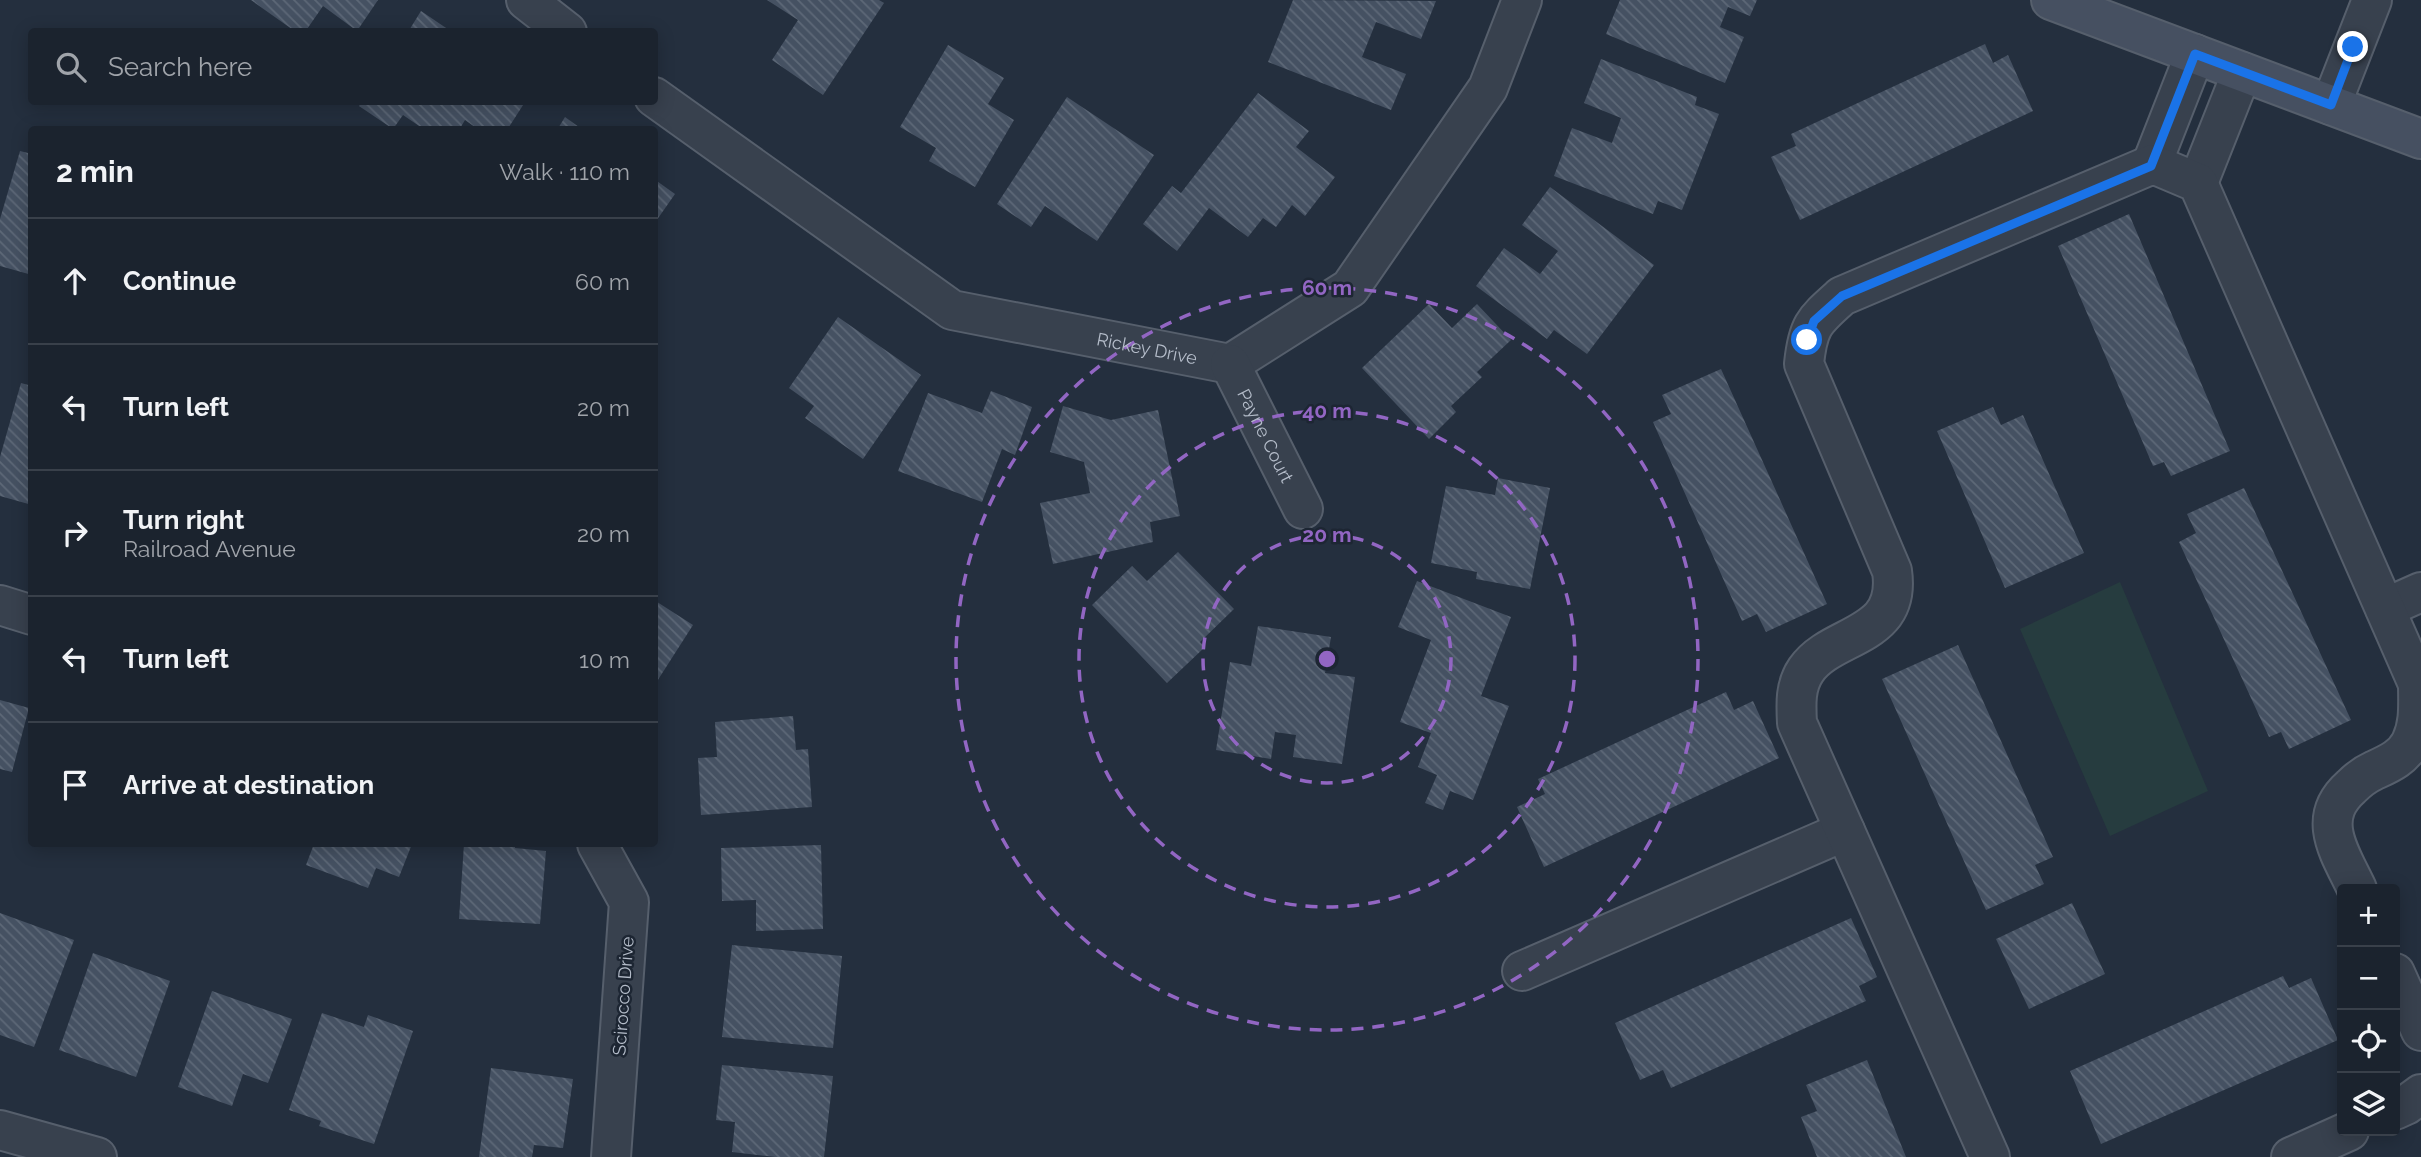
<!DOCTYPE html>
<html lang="en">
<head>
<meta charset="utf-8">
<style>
	:root { --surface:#1b232e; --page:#282f3a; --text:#f1f3f6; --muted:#a0a4aa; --line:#39404a }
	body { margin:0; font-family:Raleway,sans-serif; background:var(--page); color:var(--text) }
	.controls { position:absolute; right:21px; bottom:21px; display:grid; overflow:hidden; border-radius:7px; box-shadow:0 4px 18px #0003 }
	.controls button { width:63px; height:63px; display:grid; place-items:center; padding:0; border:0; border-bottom:2px solid var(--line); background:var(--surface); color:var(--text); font:35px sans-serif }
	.stop { position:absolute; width:21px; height:21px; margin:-16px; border:5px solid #1a73e8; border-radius:50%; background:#fff }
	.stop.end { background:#1a73e8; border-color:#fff; box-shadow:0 2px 7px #0008 }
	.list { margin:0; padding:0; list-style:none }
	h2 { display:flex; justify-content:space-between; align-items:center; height:91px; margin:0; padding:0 28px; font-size:30px }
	h2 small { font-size:23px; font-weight:400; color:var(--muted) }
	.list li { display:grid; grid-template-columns:46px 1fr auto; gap:21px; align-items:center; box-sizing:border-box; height:126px; padding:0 28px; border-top:2px solid var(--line) }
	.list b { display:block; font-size:26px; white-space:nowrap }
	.list p { margin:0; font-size:23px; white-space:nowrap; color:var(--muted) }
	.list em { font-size:23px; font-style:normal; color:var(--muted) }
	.icon { flex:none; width:38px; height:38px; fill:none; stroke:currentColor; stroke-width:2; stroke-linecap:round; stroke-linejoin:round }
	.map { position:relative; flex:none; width:2421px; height:1157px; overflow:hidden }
	.search { position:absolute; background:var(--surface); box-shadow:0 4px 18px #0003; left:28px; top:28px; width:630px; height:77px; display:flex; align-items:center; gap:18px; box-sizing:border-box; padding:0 24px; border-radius:7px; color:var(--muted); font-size:26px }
	.panel { position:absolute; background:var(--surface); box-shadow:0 4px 18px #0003; left:28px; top:126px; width:630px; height:721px; border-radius:7px }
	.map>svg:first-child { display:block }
	.garden { fill:#263c3f }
	.building { fill:url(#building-back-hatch) }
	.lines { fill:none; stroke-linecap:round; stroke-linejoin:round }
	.street-casing { stroke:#565f6c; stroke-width:42 }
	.secondary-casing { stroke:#565f6c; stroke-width:42 }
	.street { stroke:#38414e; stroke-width:38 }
	.secondary { stroke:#465061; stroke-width:38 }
	.route { stroke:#1a73e8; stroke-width:9 }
	.ring { fill:none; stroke:#9266c3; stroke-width:3.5; stroke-dasharray:12 9 }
	.labels { text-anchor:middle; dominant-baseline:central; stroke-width:5; stroke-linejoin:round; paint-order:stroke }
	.street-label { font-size:18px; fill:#b4bcc9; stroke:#1d2633 }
	.centre { fill:#9266c3; stroke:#1d2633; stroke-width:3.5 }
	.ring-label { font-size:21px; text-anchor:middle; font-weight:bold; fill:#9266c3; stroke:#1d2633; stroke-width:5; stroke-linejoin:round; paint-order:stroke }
</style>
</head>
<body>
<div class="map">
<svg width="2421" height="1157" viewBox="0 0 2421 1157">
	<defs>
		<pattern id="building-back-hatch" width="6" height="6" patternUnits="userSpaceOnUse" patternTransform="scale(1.75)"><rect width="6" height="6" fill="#455162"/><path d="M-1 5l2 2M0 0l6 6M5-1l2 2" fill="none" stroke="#5d6877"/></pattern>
	</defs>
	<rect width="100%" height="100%" fill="#242f3e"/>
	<polygon class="garden" points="2120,582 2208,791 2110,836 2020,629"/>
	<g class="building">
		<polygon points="251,0 378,0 357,31 323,6 305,32 296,32"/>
		<polygon points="767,0 879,0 884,3 823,95 772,60 798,20"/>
		<polygon points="1293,0 1436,1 1421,39 1376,22 1362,57 1406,74 1391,110 1268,62"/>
		<polygon points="1620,0 1757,0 1750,16 1728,7 1720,27 1744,37 1725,83 1606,34"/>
		<polygon points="421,11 452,32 408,32"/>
		<polygon points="1985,44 1993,63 2008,55 2033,111 1800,220 1771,157 1796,146 1791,134"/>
		<polygon points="948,45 1004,78 988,104 1014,120 975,187 929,161 936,148 900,127"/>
		<polygon points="1601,59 1697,97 1695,105 1719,114 1682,210 1658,201 1653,214 1554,176 1572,128 1612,143 1621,118 1584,103"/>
		<polygon points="1258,93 1309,131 1296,147 1335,177 1305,216 1292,205 1276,227 1263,218 1248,237 1209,208 1177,251 1143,224 1172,186 1181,193"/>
		<polygon points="1067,97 1154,155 1097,241 1045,206 1031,227 997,204"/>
		<polygon points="362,102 525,102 507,130 479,130 465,120 459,130 425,130 403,115 393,129 359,106"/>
		<polygon points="565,117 583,130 557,130"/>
		<polygon points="20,151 32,154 32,275 0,266 0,219"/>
		<polygon points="654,179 675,194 654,224"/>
		<polygon points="1550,187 1654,265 1587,354 1554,330 1547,339 1476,286 1504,248 1540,274 1558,251 1522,225"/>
		<polygon points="2129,214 2230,451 2171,476 2164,462 2153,466 2058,246"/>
		<polygon points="1429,304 1452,328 1477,304 1511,340 1477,372 1482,377 1451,406 1456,412 1429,439 1362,368"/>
		<polygon points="838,317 921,375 863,459 805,418 814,406 789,388"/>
		<polygon points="1721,369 1827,604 1766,632 1757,614 1742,621 1653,422 1671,414 1662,395"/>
		<polygon points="21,383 32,386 32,505 0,496 0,457"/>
		<polygon points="991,391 1032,407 1015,455 1002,449 982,502 898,471 928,393 982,413"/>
		<polygon points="1063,406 1111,420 1158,410 1180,516 1150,522 1153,542 1053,564 1040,503 1090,493 1084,462 1050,452"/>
		<polygon points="1993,407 2001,425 2023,415 2084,553 2005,588 1937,431"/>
		<polygon points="1498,478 1550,488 1530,589 1476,579 1477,572 1431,563 1446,486 1495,495"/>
		<polygon points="2244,488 2351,720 2289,749 2281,732 2269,737 2179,542 2196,533 2187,514"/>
		<polygon points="1178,552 1234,609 1200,642 1205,647 1167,683 1092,605 1132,566 1147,581"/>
		<polygon points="1417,581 1511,617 1481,696 1509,706 1473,800 1450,791 1443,810 1425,803 1437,775 1418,767 1431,733 1400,722 1431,640 1398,627"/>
		<polygon points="654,600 693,625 654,686"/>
		<polygon points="1258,626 1331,637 1325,673 1355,677 1342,764 1293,757 1296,735 1275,732 1271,759 1216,750 1230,662 1251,666"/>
		<polygon points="1958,645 2053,857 2035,865 2044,884 1986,910 1882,679"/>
		<polygon points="1726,692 1734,710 1753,701 1779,758 1544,867 1517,807 1545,794 1538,779"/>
		<polygon points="0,700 29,708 12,772 0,769"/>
		<polygon points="793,716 796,750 808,749 812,807 701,815 698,758 717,757 715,722"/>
		<polygon points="314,844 412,844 399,877 376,868 368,888 306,865"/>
		<polygon points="464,844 515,844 515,848 546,851 540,924 459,919"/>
		<polygon points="821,845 823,929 756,931 756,900 722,901 721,848"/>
		<polygon points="2072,903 2105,974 2029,1009 1996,939"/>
		<polygon points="0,913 74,940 34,1047 0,1035"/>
		<polygon points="1851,918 1877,977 1859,986 1866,1001 1671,1088 1663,1070 1640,1080 1615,1023"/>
		<polygon points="732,945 842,956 833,1048 722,1037"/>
		<polygon points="93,953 170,981 136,1077 59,1050"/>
		<polygon points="2283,976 2289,988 2311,978 2338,1040 2101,1144 2070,1071"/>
		<polygon points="212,991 292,1019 268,1083 243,1074 232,1106 178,1087"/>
		<polygon points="322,1013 364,1027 368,1015 413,1031 374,1144 319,1126 321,1121 289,1110"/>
		<polygon points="1867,1060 1906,1157 1817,1157 1801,1117 1817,1111 1806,1085"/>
		<polygon points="722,1065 833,1076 824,1157 776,1157 732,1152 735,1122 716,1120"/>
		<polygon points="491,1068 573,1079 563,1148 534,1145 532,1157 479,1157"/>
	</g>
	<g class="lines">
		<defs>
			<g id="street">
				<polyline points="526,0 567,32"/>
				<path id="s1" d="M654 97 952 310 1230 364 1350 288 1488 88 1522 0"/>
				<polyline points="2331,105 2372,0"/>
				<polyline points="2151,166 2195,54"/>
				<polyline points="2198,183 2242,72"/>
				<path id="s2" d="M1230 364 1303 509"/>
				<polyline points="0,605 32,615"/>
				<polyline points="2385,608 2421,592"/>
				<polyline points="597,844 629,902 611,1157"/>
				<polyline points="1522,971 1845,831"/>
				<polyline points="2395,973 2421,1031"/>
				<polyline points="2395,1110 2406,1105 2421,1094"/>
				<polyline points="0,1130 97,1157"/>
				<path d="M1990 1157 1797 723C1796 704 1795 686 1806 670 1832 632 1902 639 1892 571L1804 364C1808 325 1814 321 1842 296L2153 164 2198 183 2418 684C2418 704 2420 723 2411 742 2403 758 2388 764 2373 771 2364 775 2358 780 2351 787 2315 819 2340 853 2357 889"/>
				<polyline points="2291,1157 2349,1131"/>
			</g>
			<polyline id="secondary" points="2051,0 2421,139"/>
		</defs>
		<use href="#street" class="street-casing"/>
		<use href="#secondary" class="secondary-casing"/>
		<use href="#street" class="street"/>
		<use href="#secondary" class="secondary"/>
	</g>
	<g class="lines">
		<polyline class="route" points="1807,340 1814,321 1842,296 2151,166 2195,54 2331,105 2353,47"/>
	</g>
	<g class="ring">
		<circle cx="1327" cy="659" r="124"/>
		<circle cx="1327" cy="659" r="248"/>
		<circle cx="1327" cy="659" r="371"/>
	</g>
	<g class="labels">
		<g class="street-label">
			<text stroke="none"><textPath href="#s1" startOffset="565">Rickey Drive</textPath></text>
			<text stroke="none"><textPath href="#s2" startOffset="80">Payne Court</textPath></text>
			<text transform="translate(623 996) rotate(-86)">Scirocco Drive</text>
		</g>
	</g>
	<circle cx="1327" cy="659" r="10" class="centre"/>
	<g class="ring-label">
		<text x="1327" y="295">60 m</text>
		<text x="1327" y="418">40 m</text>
		<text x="1327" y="542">20 m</text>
	</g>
</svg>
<div class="controls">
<button>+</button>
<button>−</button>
<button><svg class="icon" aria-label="locate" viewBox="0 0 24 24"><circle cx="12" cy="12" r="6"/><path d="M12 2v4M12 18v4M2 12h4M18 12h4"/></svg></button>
<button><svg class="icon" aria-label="layers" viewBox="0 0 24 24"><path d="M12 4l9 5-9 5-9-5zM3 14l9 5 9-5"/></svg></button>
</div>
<div class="stop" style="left:1807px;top:340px"></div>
<div class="stop end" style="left:2353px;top:47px"></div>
<div class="search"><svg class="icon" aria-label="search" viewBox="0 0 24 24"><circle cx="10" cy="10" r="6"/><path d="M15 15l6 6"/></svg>Search here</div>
<section class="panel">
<h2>2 min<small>Walk · 110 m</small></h2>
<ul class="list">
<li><svg class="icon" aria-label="ahead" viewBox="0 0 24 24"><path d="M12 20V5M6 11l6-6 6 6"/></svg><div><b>Continue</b></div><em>60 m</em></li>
<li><svg class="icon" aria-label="left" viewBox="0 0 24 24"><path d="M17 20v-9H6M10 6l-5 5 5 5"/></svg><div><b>Turn left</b></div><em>20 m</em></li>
<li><svg class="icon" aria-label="right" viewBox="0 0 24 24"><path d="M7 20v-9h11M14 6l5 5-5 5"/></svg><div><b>Turn right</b><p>Railroad Avenue</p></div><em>20 m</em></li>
<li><svg class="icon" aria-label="left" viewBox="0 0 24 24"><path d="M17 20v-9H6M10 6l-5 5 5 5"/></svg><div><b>Turn left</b></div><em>10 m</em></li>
<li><svg class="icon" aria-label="arrive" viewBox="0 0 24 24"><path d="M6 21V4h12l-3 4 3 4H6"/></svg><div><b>Arrive at destination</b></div></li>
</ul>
</section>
</div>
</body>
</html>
